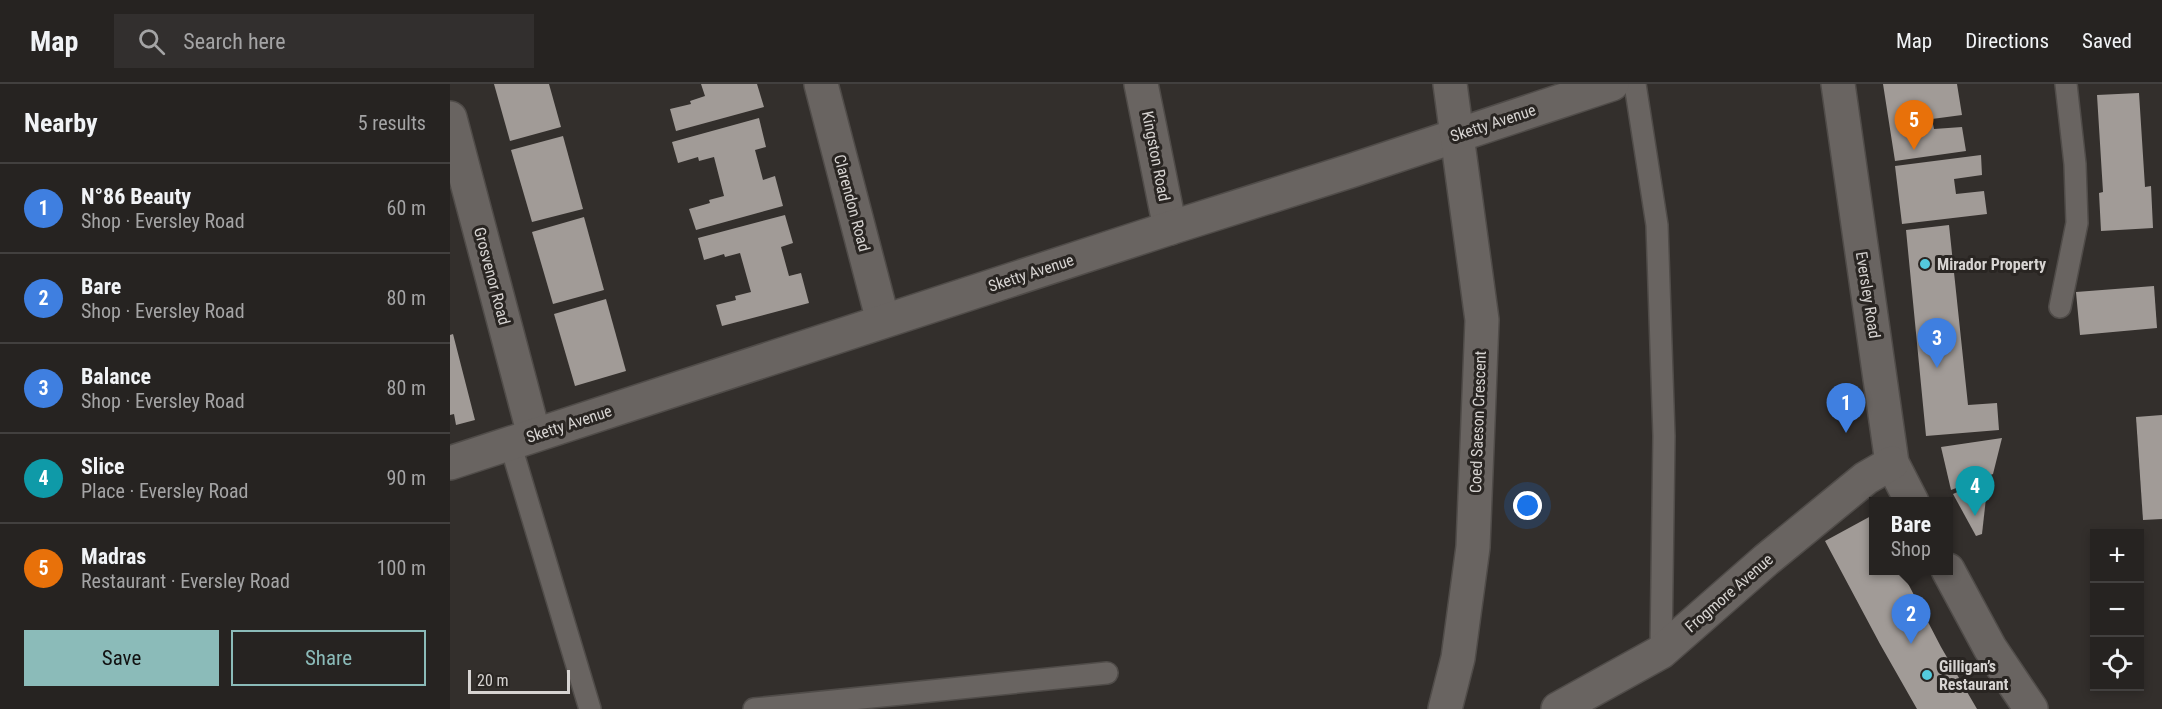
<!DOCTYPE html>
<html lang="en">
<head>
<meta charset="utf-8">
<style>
	:root { --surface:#262321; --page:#322f2e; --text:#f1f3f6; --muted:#a4a4a5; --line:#42403f; --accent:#8bbbb9 }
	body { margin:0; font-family:"Roboto Condensed",sans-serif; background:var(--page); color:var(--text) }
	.controls { position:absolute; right:18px; bottom:18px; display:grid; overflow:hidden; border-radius:0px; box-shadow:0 3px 9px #0003 }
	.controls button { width:54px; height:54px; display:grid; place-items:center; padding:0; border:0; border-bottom:2px solid var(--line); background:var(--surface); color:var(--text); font:30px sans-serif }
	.scale { position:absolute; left:18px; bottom:15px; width:102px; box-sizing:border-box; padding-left:6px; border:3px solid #d7d4d2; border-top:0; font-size:16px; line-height:21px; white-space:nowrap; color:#d7d4d2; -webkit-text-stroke:4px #292522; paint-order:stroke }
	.you { position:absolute; left:1078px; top:422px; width:21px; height:21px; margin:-15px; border:4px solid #fff; border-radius:50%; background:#1a73e8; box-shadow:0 0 0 9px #1a73e833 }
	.badge { display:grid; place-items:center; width:39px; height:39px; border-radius:50%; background:var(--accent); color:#fff; font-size:20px; font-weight:700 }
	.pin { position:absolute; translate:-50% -50px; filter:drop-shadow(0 2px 3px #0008) }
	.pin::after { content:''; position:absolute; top:32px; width:21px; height:18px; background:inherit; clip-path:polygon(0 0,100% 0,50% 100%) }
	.popup { position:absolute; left:1419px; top:413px; width:84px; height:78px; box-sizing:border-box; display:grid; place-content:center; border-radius:0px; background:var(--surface); filter:drop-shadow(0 2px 4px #0005); font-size:20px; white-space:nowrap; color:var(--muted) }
	.popup b { font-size:22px; color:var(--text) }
	.popup::after { content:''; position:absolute; left:50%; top:100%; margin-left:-12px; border:12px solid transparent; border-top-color:var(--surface) }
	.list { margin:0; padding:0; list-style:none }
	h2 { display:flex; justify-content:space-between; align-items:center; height:78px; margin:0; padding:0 24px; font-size:26px }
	h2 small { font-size:20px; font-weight:400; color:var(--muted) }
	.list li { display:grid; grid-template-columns:39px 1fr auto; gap:18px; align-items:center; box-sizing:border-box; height:90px; padding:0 24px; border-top:2px solid var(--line) }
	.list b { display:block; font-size:22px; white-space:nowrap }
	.list p { margin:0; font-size:20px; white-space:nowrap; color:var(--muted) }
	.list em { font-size:20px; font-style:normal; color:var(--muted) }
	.actions { display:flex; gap:12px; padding:18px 24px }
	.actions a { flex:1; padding:14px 0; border:2px solid var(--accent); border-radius:0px; text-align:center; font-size:21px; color:var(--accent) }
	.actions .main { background:var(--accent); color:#111 }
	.icon { flex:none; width:33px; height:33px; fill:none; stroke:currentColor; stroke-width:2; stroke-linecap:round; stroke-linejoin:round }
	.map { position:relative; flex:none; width:1712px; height:625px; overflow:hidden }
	header { display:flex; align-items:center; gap:36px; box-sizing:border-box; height:84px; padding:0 30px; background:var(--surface); border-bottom:2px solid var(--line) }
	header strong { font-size:28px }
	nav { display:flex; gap:33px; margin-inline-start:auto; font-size:21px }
	.search { width:420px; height:54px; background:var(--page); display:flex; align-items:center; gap:15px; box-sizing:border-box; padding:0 21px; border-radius:0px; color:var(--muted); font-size:22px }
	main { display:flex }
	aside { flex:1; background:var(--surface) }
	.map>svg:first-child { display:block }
	.building { fill:#a19b97 }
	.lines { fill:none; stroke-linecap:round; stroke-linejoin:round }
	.lane-casing { stroke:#504c49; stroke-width:24 }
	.street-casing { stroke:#504c49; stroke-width:36 }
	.lane { stroke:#696461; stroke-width:21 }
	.street { stroke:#696461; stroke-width:33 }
	.poi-dot { fill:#54cadd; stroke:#292522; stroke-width:2 }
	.labels { text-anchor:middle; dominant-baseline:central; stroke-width:6; stroke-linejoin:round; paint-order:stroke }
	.street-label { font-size:16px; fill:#d7d4d2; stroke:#292522 }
	.poi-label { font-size:16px; font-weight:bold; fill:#d7d4d2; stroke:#292522; text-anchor:start }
</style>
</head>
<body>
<header>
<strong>Map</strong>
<div class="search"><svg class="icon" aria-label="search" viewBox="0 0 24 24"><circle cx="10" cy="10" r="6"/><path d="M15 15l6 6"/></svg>Search here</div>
<nav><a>Map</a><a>Directions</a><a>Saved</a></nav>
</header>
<main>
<aside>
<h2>Nearby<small>5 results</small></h2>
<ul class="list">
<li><span class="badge" style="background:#3f7fe0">1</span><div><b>N°86 Beauty</b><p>Shop · Eversley Road</p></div><em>60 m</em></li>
<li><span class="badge" style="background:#3f7fe0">2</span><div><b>Bare</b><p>Shop · Eversley Road</p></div><em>80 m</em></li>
<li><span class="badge" style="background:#3f7fe0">3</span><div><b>Balance</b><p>Shop · Eversley Road</p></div><em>80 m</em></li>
<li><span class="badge" style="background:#0f9aa8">4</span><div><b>Slice</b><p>Place · Eversley Road</p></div><em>90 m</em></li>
<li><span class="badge" style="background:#e8710a">5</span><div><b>Madras</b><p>Restaurant · Eversley Road</p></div><em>100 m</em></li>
</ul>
<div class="actions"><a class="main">Save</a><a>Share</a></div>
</aside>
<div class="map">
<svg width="1712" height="625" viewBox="0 0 1712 625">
	<rect width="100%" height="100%" fill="#332f2c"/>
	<g class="building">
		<polygon points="44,0 99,0 111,43 60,57"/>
		<polygon points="251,0 307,0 314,23 226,47 220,25 241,20 240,17 255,12"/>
		<polygon points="1433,0 1507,0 1512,31 1482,35 1484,45 1512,43 1516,67 1445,77"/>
		<polygon points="1689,9 1695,103 1701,102 1703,144 1651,147 1649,109 1653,108 1647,11"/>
		<polygon points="309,34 316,63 305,66 313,96 325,92 333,122 246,146 239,125 260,119 259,116 274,112 264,73 249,77 248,73 228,79 222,58"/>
		<polygon points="113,52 133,125 82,138 61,66"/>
		<polygon points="1531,71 1532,91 1504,95 1506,110 1534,107 1537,130 1452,140 1445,82"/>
		<polygon points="335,131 343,159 331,163 339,192 351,189 359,219 272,242 266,221 286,216 285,212 301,208 290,169 275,173 274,170 254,176 248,154"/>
		<polygon points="134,133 154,206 103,220 82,148"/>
		<polygon points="1499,141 1518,321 1547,319 1549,346 1476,352 1456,146"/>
		<polygon points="1704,202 1707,244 1630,251 1626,208"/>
		<polygon points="156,215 176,287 125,302 104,230"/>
		<polygon points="3,250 25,336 6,341 4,330 0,331 0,251"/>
		<polygon points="1712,331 1712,435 1693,436 1686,333"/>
		<polygon points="1552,354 1543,390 1501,406 1491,363"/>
		<polygon points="1528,399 1536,414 1532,450 1526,452 1503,410"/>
		<polygon points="1421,432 1424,436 1424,486 1451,486 1491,563 1527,625 1467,625 1430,560 1375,457"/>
	</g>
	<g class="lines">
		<defs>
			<g id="lane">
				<polyline points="1185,0 1207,141 1214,352 1211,568"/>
				<polyline points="1610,223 1627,139 1625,80 1616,0"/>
				<polyline points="60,359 140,625"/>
				<polyline points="304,625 657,589"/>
			</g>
			<g id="street">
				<polyline points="371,0 433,237"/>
				<polyline points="691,0 720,144"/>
				<polyline points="1388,0 1442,379 1462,418"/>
				<polyline points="0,34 84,351"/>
				<polyline points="0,379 720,144 900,87 1162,0"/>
				<polyline points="1498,486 1540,564 1581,625"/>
				<polyline points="995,625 1008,574 1023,463 1032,236 1000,0"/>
				<polyline points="1108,625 1211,568 1316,476 1416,394 1442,379"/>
			</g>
		</defs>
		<use href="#lane" class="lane-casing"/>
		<use href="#street" class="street-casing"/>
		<use href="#lane" class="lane"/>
		<use href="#street" class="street"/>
	</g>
	<g class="poi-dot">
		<circle cx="1475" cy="180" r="6"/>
		<circle cx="1477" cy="591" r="6"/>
	</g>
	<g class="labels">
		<g class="street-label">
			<text transform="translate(1043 39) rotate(-18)">Sketty Avenue</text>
			<text transform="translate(706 72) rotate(79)">Kingston Road</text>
			<text transform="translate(402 119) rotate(75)">Clarendon Road</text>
			<text transform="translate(581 189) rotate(-18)">Sketty Avenue</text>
			<text transform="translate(42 192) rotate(75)">Grosvenor Road</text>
			<text transform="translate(1418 211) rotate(81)">Eversley Road</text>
			<text transform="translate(1028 338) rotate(-88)">Coed Saeson Crescent</text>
			<text transform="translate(119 340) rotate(-18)">Sketty Avenue</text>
			<text transform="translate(1279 509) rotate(-41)">Frogmore Avenue</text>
		</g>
		<g class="poi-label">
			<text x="1487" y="180">Mirador Property</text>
			<text x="1489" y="582">Gilligan’s<tspan x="1489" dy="18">Restaurant</tspan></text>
		</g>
	</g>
</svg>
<div class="controls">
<button>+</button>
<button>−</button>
<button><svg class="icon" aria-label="locate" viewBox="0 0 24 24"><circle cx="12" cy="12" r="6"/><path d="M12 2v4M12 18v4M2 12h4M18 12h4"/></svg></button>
</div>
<div class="scale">20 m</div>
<div class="you"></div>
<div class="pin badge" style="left:1396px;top:349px;background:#3f7fe0">1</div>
<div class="pin badge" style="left:1461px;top:560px;background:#3f7fe0">2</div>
<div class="popup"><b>Bare</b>Shop</div>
<div class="pin badge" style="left:1487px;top:284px;background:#3f7fe0">3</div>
<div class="pin badge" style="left:1525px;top:432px;background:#0f9aa8">4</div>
<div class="pin badge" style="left:1464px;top:66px;background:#e8710a">5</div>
</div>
</main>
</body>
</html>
